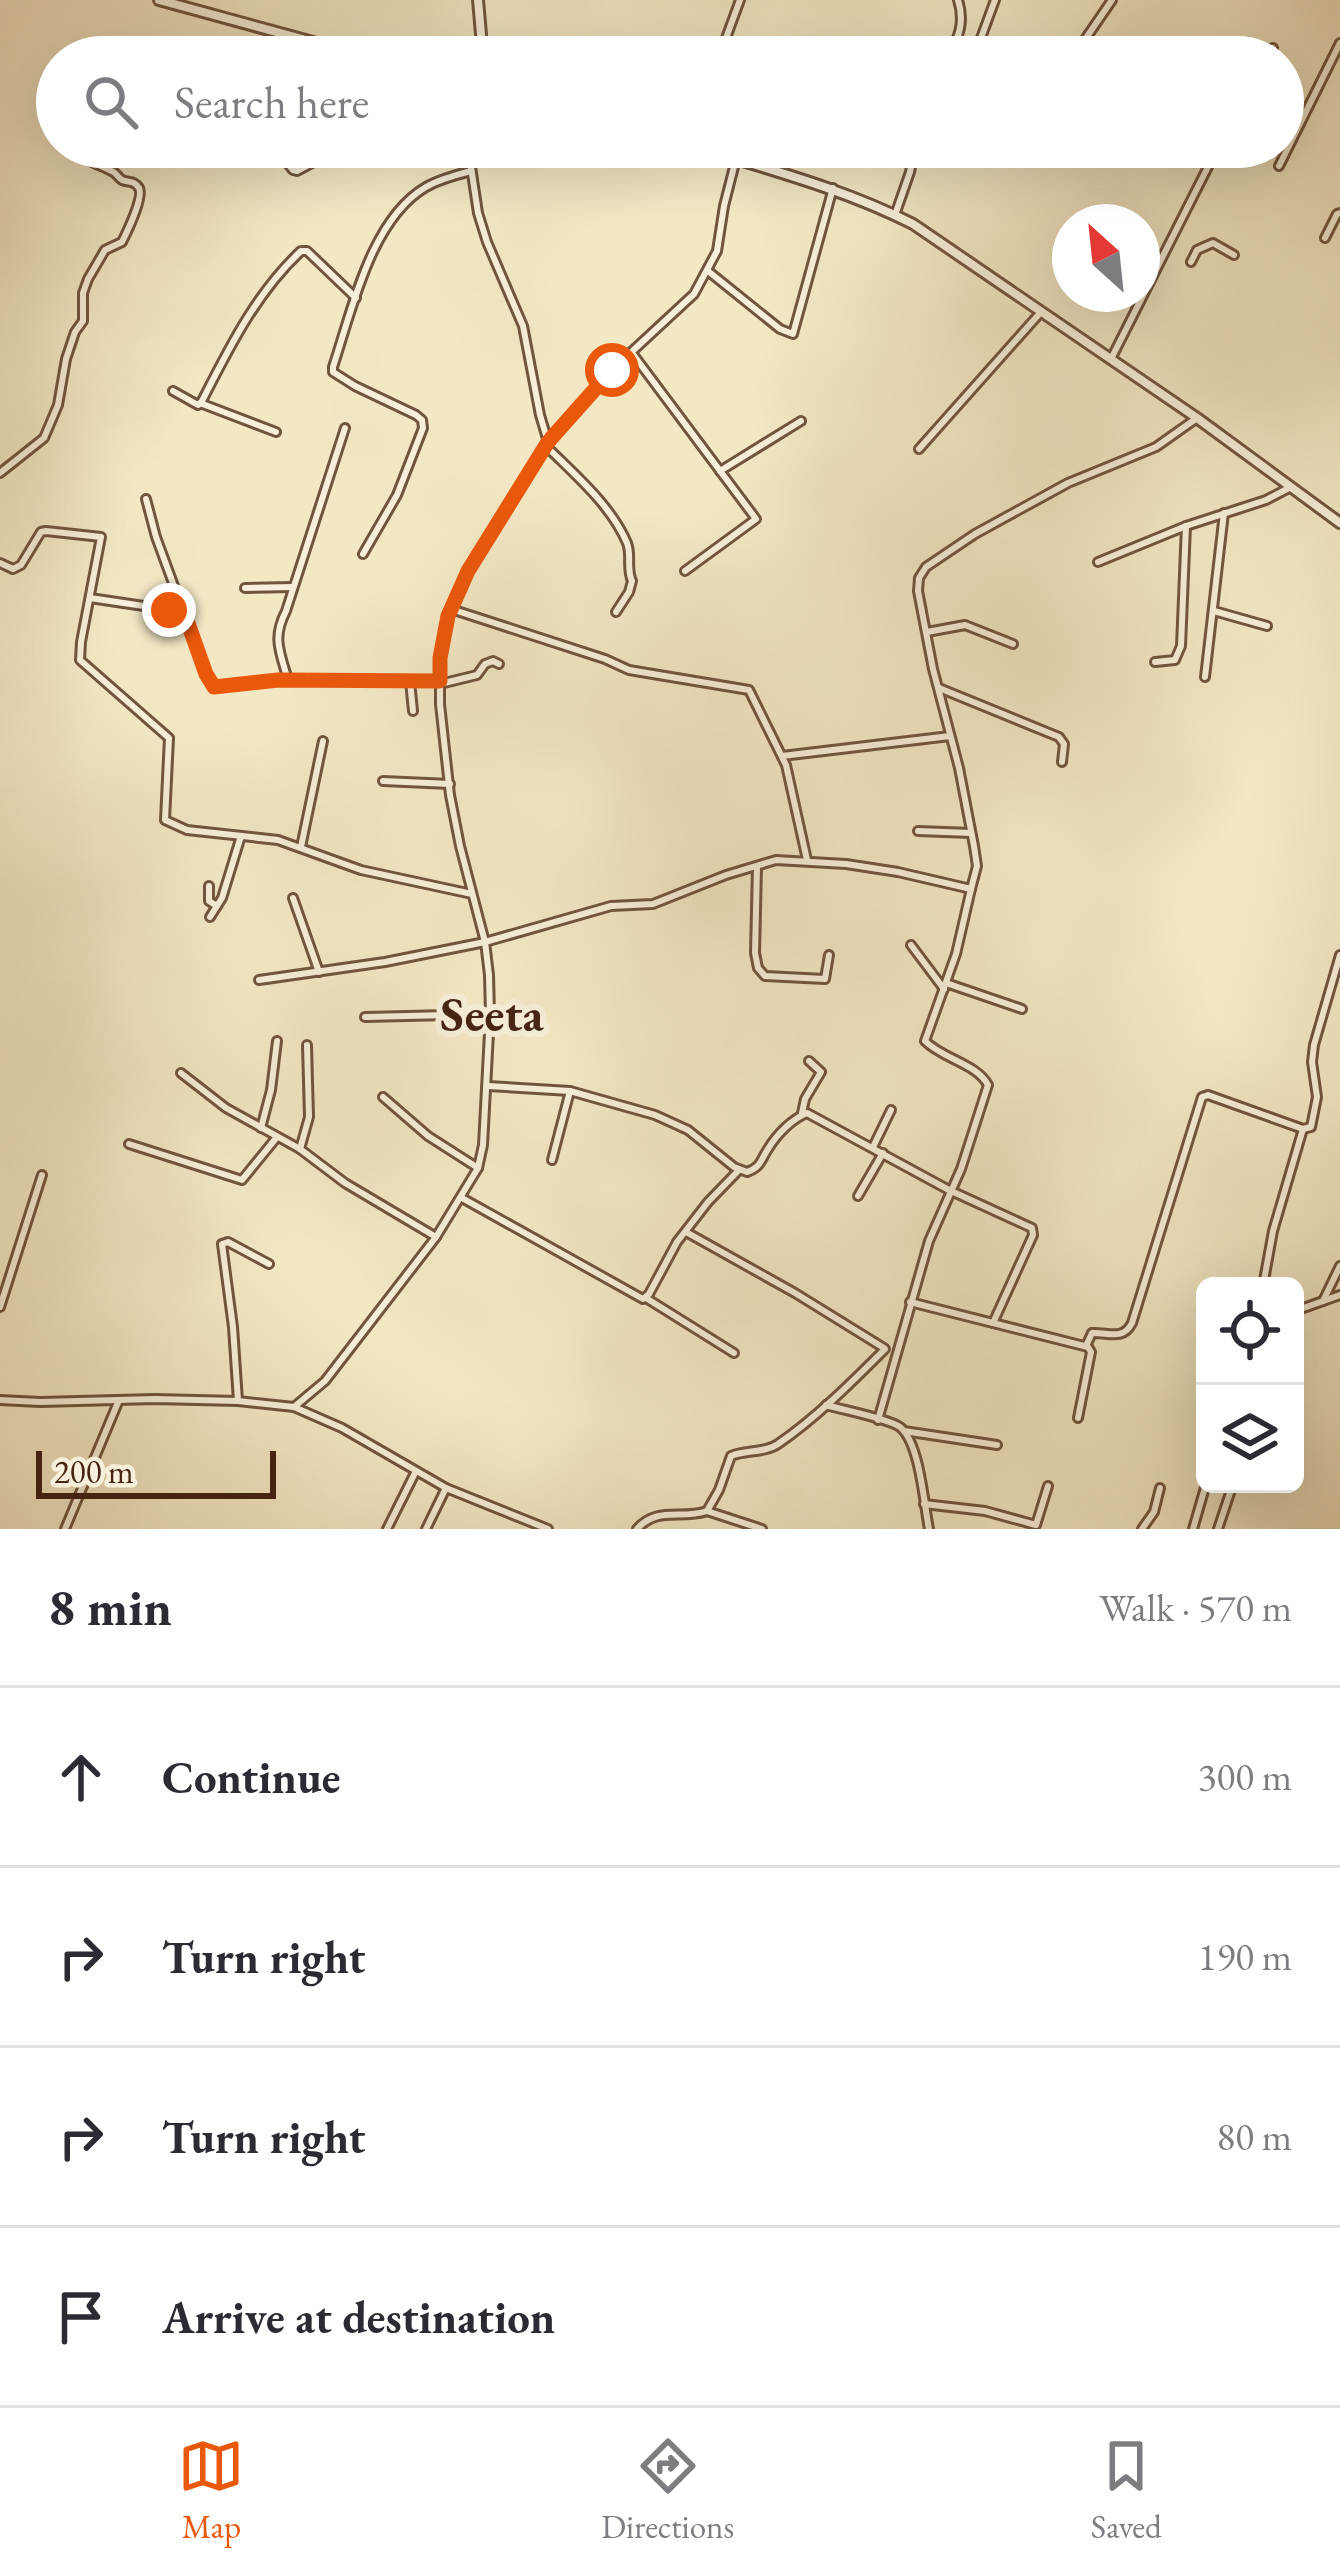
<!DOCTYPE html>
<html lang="en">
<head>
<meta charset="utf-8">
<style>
	:root { --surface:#fff; --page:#f7f7f7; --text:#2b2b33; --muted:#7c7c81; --line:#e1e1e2; --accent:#ea580c }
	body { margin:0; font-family:"EB Garamond",serif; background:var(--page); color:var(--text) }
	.controls { position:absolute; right:36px; bottom:36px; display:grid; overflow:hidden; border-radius:18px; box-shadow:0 12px 48px #0002 }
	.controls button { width:108px; height:108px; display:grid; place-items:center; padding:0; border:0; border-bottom:3px solid var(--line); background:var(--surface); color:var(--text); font:60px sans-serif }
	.compass { position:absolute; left:1052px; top:204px; width:108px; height:108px; border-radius:50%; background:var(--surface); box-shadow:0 12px 48px #0002; rotate:333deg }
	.scale { position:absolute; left:36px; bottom:30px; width:240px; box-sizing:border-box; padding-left:12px; border:6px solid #452412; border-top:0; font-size:33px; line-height:42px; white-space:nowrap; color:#452412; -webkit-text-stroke:9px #f7efd9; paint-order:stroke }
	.stop { position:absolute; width:36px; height:36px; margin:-27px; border:9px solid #ea580c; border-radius:50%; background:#fff }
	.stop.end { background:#ea580c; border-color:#fff; box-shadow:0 3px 12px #0008 }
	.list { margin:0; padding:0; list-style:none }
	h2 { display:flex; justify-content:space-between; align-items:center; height:156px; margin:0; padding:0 48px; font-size:51px }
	h2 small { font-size:39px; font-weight:400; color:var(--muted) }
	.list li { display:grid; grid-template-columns:78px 1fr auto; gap:36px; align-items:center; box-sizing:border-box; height:180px; padding:0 48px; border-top:3px solid var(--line) }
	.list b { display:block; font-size:45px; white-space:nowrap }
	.list em { font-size:39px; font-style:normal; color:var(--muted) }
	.icon { flex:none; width:66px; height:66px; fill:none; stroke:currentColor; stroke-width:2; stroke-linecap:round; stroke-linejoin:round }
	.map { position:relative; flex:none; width:1340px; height:1529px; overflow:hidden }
	.search { position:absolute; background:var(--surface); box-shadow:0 12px 48px #0002; left:36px; right:36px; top:36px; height:132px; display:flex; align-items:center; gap:30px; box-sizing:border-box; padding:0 42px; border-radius:66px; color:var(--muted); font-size:45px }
	.sheet { height:876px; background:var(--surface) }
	nav { display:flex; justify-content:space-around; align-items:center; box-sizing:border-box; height:168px; border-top:3px solid var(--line); background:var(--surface); font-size:33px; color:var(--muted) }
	nav a { display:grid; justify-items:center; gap:6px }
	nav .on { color:var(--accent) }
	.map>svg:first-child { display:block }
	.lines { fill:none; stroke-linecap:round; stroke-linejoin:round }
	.minor-casing { stroke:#70553e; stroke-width:12 }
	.tertiary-casing { stroke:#70553e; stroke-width:14 }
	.minor { stroke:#f7efd9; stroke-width:6 }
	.tertiary { stroke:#f7efd9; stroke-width:8 }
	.route { stroke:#ea580c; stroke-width:15 }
	.labels { text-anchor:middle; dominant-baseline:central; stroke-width:12; stroke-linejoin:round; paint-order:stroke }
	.quarter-label { font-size:48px; font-weight:bold; fill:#452412; stroke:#f7efd9 }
</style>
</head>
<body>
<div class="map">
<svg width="1340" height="1529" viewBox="0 0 1340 1529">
	<rect width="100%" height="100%" fill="#f3e7c4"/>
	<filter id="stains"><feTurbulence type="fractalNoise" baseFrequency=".00167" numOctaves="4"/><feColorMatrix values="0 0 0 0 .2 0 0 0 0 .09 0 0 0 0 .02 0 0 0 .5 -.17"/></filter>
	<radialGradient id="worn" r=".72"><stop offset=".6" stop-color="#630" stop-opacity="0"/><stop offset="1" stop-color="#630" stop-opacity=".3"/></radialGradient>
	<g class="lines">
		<defs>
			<g id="minor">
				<polyline points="719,57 740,0"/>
				<path d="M948 57C959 37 965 22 958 0"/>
				<polyline points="974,57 995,0"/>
				<polyline points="1073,57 1112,0"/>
				<polyline points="1268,57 1273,48"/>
				<polyline points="274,147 293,170 297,171 342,147"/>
				<polyline points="468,147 478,213 487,242 523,326 540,415 548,442"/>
				<polyline points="232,161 243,147"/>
				<polyline points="1279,166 1340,43"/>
				<polyline points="895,215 910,172 915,147"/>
				<polyline points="1325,238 1337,214 1340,213"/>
				<polyline points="1191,262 1197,250 1213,243 1234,255"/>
				<polyline points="708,271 780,329 793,334 833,188"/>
				<polyline points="632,353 756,519 685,571"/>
				<polyline points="1111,359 1218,147"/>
				<path d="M173 391 198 405 201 403C229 348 256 293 301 251H307L356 298"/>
				<polyline points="200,403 276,432"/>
				<path d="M546 446C574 474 611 505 627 543 632 556 626 568 632 581L629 592 616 612"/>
				<polyline points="919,449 1041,312"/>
				<polyline points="720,471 801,421"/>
				<path d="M0 473 44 438 58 405 66 359 75 332 83 321V293L88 279 105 250 122 242C127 232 144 197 139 188 134 180 129 183 122 180 119 178 117 175 115 173 100 164 85 163 75 147"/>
				<polyline points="146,499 156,537 206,673 214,687 278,680 440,681"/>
				<path d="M363 554 397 495 423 428 422 420 416 415 355 386 333 372V367C352 310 371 219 426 187 440 179 456 175 471 171"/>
				<polyline points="1098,562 1186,526 1266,500 1289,488"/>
				<polyline points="0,563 13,569 21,565 41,532 46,531 101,537 81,642 80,660 169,738 165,820 187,830 278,840 361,870 472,894"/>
				<polyline points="245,588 293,587"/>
				<polyline points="90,598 184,612"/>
				<polyline points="451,609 605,659 629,670 749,690 786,765 807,860"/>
				<polyline points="1214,611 1267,626"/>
				<polyline points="927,632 965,625 1013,644"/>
				<polyline points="1155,662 1175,660 1181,646 1186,526"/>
				<polyline points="1205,677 1224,513"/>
				<path d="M288 680C280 652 272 638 286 611L345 428"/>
				<polyline points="410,681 413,711"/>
				<polyline points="440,684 477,675 485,664 493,661 499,664"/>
				<polyline points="939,688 1059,737 1064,744 1062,762"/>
				<polyline points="782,756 950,736"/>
				<polyline points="383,781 450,784"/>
				<polyline points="918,831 971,833"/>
				<polyline points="301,847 323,741"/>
				<polyline points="757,867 755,953 758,968 765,976 825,979 829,955"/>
				<polyline points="209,886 209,901 217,906"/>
				<polyline points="293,898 319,972"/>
				<polyline points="210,917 222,898 241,836"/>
				<polyline points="911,945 944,989"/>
				<polyline points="259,980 385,962 485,942 611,906 653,904 726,875 776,860 846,864 898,872 971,889 977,866 974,846 959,768 933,669 918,591 919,578 926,567 975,534 1068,483 1156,447 1197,418"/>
				<polyline points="946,983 1022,1009"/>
				<polyline points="365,1017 490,1014"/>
				<polyline points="181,1073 226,1108 300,1149 345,1183 436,1237"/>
				<path d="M488 1086 570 1091 655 1115 688 1130 734 1167 747 1172C761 1167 760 1161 768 1149 777 1134 792 1119 807 1113L949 1190 1032 1228 1033 1235 993 1323"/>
				<polyline points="383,1097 428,1136 478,1168"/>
				<polyline points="802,1113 805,1099 821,1072 809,1061"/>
				<polyline points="261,1128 271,1090 277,1041"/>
				<polyline points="129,1144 242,1180 277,1137"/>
				<polyline points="873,1147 891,1110"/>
				<polyline points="300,1149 309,1117 307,1045"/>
				<polyline points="552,1160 570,1091"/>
				<polyline points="858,1196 883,1153"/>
				<polyline points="462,1198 643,1299 649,1294 677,1242 708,1202 739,1170"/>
				<polyline points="686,1232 795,1293 884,1348"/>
				<polyline points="1263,1286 1273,1231 1303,1129"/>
				<polyline points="646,1298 734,1353"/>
				<polyline points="1323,1301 1340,1266"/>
				<polyline points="910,1302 1088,1347 1091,1352 1078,1418"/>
				<polyline points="0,1307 42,1175"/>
				<polyline points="1295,1311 1340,1295"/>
				<path d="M1086 1346 1092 1333C1108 1332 1123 1341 1132 1323L1202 1097 1208 1095 1303 1129 1311 1127 1317 1097 1312 1062 1314 1045 1340 955"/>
				<polyline points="0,1400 40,1402 155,1399 238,1401 294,1407 342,1428 446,1488 548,1529"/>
				<polyline points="238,1401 233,1327 222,1244 228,1242 269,1264"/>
				<path d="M826 1405C843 1410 889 1419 900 1427 920 1443 924 1505 929 1529"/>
				<polyline points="294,1407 325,1381 436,1237 478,1168 483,1145 490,1014 489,975 485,942 460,846 450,795 440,704 440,658 447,616 468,571 548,442 612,370 694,294 717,251 724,206 736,159"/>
				<path d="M878 1420 929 1241 961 1169 988 1085C977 1064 943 1059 925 1041L956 954 971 889"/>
				<polyline points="904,1431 997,1445"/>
				<polyline points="924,1504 985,1511 1036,1525 1048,1486"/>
				<polyline points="707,1511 762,1529"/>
				<polyline points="65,1529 119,1400"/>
				<polyline points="387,1529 415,1473"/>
				<polyline points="426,1529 446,1488"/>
				<path d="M637 1529C657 1506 681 1520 707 1511L719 1490 731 1456C745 1450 765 1453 778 1444 816 1418 851 1383 885 1349"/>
				<polyline points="1142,1529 1154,1512 1160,1488"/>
				<polyline points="1193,1529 1206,1484"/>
				<polyline points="1218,1529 1233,1484"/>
			</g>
			<g id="tertiary">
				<polyline points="159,0 368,57"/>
				<polyline points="478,0 483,57"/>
				<path d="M697 147C771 170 844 189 913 224L1197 418 1340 523"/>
			</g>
		</defs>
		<use href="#minor" class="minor-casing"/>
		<use href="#tertiary" class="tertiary-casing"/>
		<use href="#minor" class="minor"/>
		<use href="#tertiary" class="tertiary"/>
	</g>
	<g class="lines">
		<polyline class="route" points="169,610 184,612 206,674 214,687 278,680 440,681 440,658 448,616 468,571 548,442 612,370"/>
	</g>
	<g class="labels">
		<g class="quarter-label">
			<text x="492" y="1014">Seeta</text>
		</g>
	</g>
	<rect width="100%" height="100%" filter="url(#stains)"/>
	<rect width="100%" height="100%" fill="url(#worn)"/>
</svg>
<div class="controls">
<button><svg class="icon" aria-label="locate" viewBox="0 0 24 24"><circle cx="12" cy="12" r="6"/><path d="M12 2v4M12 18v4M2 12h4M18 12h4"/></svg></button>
<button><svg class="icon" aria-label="layers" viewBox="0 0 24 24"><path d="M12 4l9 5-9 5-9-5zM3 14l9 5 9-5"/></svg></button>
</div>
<svg class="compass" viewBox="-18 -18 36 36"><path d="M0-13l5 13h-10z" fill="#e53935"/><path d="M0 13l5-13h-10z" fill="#7c7c81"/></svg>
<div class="scale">200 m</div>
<div class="stop" style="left:612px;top:370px"></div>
<div class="stop end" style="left:169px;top:610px"></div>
<div class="search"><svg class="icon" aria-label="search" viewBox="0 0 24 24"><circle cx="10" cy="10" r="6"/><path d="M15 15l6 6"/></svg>Search here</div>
</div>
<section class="sheet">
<h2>8 min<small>Walk · 570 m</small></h2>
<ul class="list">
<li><svg class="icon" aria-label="ahead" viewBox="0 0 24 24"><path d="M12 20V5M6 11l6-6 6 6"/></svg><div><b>Continue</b></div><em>300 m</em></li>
<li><svg class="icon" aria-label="right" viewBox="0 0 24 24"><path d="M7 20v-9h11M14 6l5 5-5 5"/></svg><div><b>Turn right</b></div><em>190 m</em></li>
<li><svg class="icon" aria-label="right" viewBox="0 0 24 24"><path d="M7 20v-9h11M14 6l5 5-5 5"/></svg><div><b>Turn right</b></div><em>80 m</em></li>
<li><svg class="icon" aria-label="arrive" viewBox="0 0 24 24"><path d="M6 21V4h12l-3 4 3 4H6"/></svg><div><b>Arrive at destination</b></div></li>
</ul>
</section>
<nav>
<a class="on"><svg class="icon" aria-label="map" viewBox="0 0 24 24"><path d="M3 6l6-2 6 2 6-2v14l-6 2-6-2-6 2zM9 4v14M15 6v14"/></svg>Map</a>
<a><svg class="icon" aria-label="directions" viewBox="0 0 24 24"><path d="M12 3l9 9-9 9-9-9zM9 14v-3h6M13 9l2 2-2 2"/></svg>Directions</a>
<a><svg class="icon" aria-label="saved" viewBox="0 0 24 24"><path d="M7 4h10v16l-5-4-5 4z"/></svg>Saved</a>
</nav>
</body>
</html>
